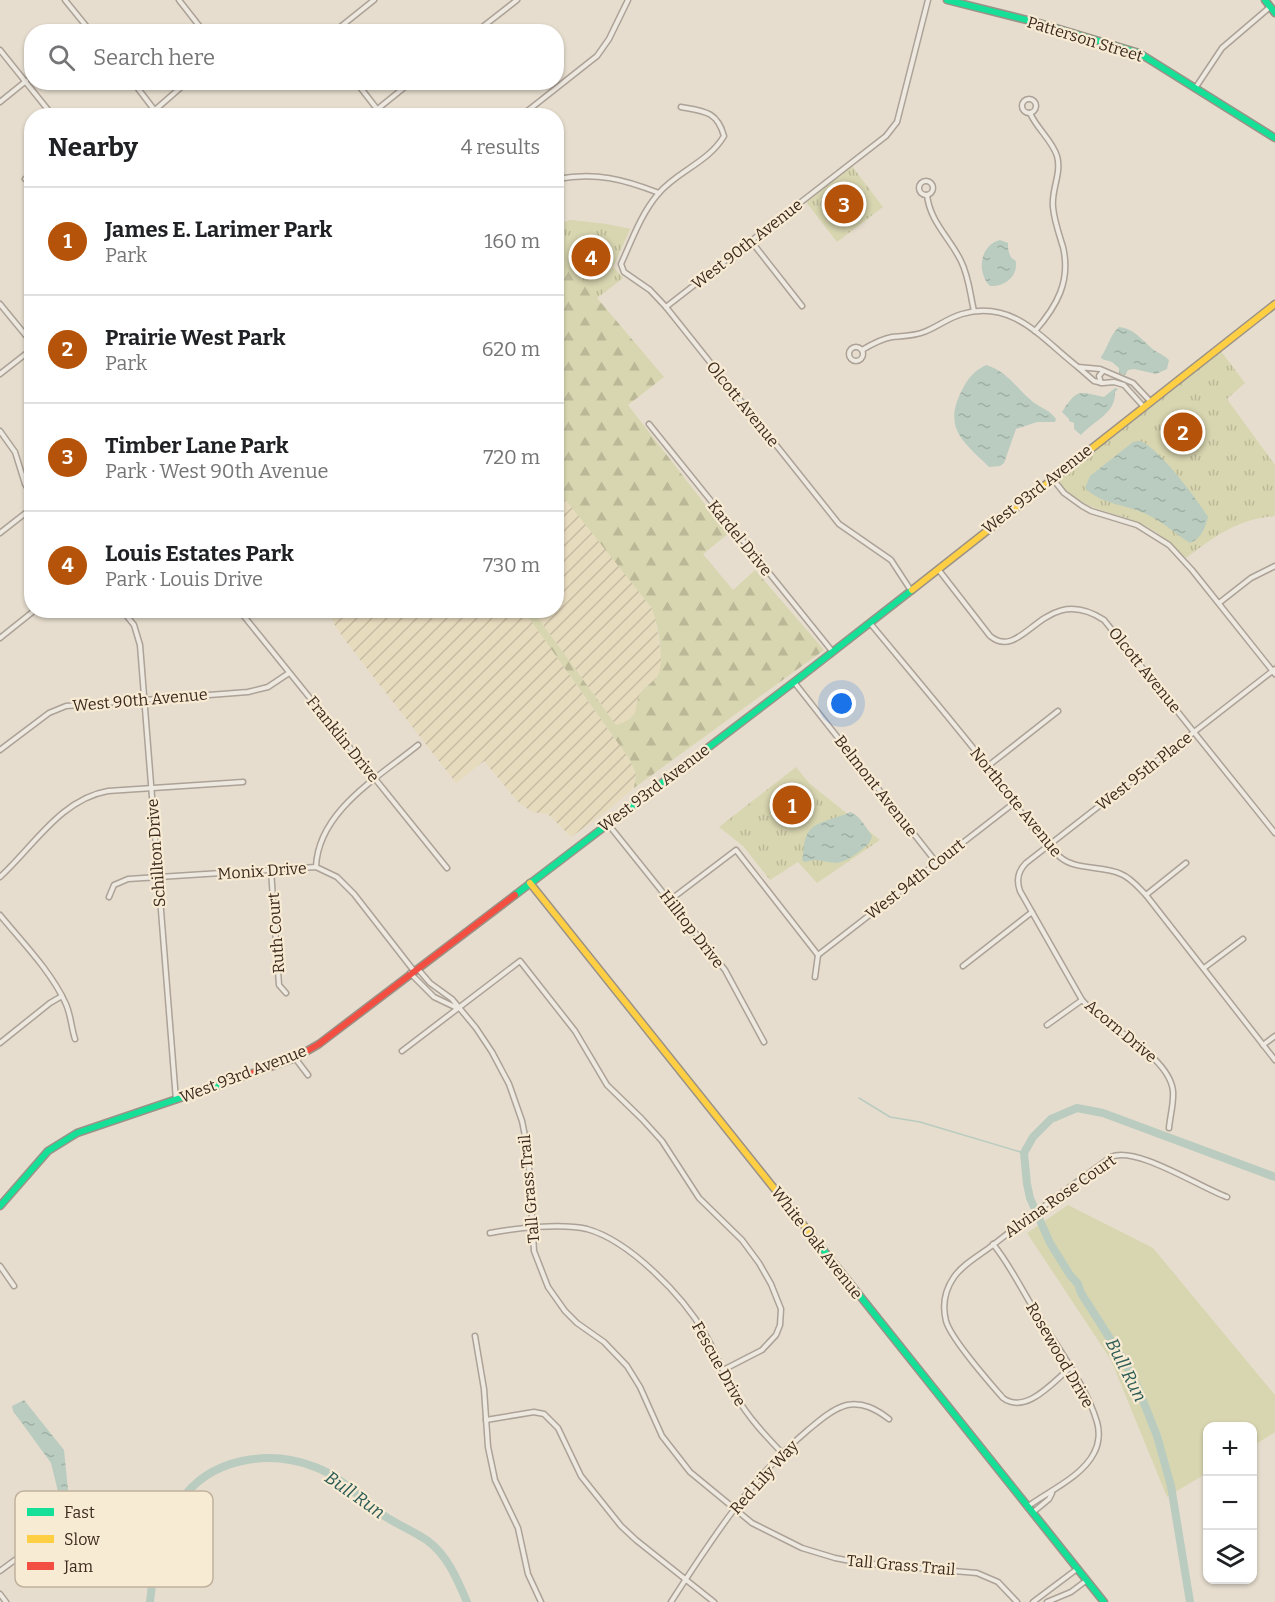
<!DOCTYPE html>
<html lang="en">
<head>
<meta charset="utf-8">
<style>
	:root { --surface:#fff; --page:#f6f6f6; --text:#202124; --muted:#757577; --line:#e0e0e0; --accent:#b45309 }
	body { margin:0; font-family:Bitter,serif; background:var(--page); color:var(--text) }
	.controls { position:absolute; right:18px; bottom:18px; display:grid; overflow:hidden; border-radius:12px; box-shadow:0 2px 4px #0004 }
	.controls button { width:54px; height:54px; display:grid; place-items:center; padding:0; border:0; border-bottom:2px solid var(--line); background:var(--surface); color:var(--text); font:30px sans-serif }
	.you { position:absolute; left:842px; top:704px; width:21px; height:21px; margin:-15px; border:4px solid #fff; border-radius:50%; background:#1a73e8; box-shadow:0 0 0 9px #1a73e833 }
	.badge { display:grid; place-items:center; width:39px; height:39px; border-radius:50%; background:var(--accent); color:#fff; font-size:20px; font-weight:700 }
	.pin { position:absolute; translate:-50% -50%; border:3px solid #fff; box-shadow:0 2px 6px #0006 }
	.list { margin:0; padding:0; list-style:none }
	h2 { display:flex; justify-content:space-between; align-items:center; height:78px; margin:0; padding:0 24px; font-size:26px }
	h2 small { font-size:20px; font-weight:400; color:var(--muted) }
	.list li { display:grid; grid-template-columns:39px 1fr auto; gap:18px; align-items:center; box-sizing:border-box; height:108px; padding:0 24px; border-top:2px solid var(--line) }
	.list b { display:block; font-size:22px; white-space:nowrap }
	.list p { margin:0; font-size:20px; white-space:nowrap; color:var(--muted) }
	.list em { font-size:20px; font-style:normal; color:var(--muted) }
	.icon { flex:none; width:33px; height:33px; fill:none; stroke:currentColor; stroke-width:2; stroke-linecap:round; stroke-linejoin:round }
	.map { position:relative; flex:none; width:1275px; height:1602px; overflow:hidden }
	.search { position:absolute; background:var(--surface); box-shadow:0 2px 4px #0004; left:24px; top:24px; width:540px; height:66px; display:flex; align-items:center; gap:15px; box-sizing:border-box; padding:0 21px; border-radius:24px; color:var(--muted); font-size:22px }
	.panel { position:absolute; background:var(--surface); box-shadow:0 2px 4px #0004; left:24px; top:108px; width:540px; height:510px; border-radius:24px }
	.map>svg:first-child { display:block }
	.farmland { fill:url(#farmland-furrows) }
	.grass { fill:#d8d6b0 }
	.forest { fill:url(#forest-firs) }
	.park { fill:url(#park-tufts) }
	.water { fill:url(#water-ripples) }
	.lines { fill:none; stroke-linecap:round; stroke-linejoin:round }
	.stream { stroke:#b9ccbf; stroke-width:1.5 }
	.river { stroke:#b9ccbf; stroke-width:8 }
	.street-casing { stroke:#aca297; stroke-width:7 }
	.fast-casing { stroke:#9b9287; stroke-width:9 }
	.slow-casing { stroke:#9b9287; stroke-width:9 }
	.jam-casing { stroke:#9b9287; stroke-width:9 }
	.street { stroke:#eee9e0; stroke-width:4 }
	.fast { stroke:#16e098; stroke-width:6 }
	.slow { stroke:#ffcf43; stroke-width:6 }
	.jam { stroke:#f24e42; stroke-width:6 }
	.labels { text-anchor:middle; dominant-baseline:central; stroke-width:4.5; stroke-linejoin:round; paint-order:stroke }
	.street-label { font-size:16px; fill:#3c2a1e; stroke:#f8ebd4 }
	.water-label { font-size:18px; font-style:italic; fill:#2c5c56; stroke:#f8ebd4 }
	.key { fill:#f8ebd4; stroke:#c0b19d; stroke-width:1.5 }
	.key-label { font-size:16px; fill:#3c2a1e }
</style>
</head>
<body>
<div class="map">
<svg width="1275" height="1602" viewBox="0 0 1275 1602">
	<defs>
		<pattern id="farmland-furrows" width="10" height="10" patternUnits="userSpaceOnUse" patternTransform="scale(1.5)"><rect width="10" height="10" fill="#e7dbbe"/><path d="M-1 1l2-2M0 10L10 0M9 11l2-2" fill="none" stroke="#c7bca3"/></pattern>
		<pattern id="forest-firs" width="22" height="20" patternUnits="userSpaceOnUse" patternTransform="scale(1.5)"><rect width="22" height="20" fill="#d8d6b0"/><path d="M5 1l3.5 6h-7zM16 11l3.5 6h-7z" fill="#bab897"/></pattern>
		<pattern id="park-tufts" width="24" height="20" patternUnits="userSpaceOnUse" patternTransform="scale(1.5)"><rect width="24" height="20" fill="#d8d6b0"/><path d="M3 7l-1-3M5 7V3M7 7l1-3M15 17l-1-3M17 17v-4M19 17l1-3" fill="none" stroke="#bab897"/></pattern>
		<pattern id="water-ripples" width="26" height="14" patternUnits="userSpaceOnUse" patternTransform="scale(1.5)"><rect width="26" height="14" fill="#b9ccbf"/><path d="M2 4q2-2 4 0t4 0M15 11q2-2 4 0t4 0" fill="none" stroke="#a0afa4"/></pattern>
	</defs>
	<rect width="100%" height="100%" fill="#e6ddce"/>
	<g class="farmland">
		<polygon points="557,488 651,607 655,615 662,661 659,673 654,682 642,690 636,714 626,722 616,725 533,611 556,610"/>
		<polygon points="329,611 524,611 630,760 636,774 634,788 607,811 571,837 548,814 532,812 518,802 484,761 456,783 344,639 334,624"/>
	</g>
	<polygon class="grass" points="1068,1205 1153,1248 1275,1395 1275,1432 1253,1446 1252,1426 1208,1426 1207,1473 1167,1497 1111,1360 1027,1233"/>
	<path class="forest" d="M570 220 606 224 630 229 613 267 623 278 597 298 664 377 628 405 728 534 703 554 733 590 755 570 824 650 634 788 636 774 630 760 524 611H533L616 725C645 716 630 708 642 691 646 685 654 683 658 675 665 661 658 621 651 607L556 488 557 225Z"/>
	<g class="park">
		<polygon points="852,166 883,207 837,242 806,202"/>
		<polygon points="570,220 606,224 630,229 613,267 623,278 597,298 557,247 557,225"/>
		<path d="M1220 350 1245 383 1227 399 1275 465V516C1238 519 1215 536 1186 558 1173 545 1159 532 1142 524 1114 511 1076 510 1058 480L1060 474Z"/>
		<polygon points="796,767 809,783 880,840 817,883 798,862 770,880 743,846 719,827"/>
	</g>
	<g class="water">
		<path d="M1000 240 1008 243C1008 247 1008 253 1011 257 1014 262 1016 257 1016 265 1016 279 1002 287 990 286 976 272 980 245 1000 240Z"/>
		<path d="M1119 327C1137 329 1143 343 1157 352 1162 355 1165 356 1169 360L1167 369 1156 374 1134 369 1128 370 1125 375 1119 373V368L1112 362 1102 359 1101 357C1108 347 1110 335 1119 327Z"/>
		<path d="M986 365C1007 371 1017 389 1033 402 1041 408 1050 410 1056 419L1055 422H1037L1016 429 1004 463 1000 466 989 467C964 442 943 429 961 392 967 380 973 371 986 365Z"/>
		<path d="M1115 388 1118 389 1115 392C1116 414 1093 421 1081 435L1074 429V423L1069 421V419L1062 412C1077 389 1078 391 1104 397Z"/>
		<path d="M1140 441C1158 447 1197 499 1208 517 1205 528 1202 538 1190 543 1176 534 1162 521 1146 514 1126 504 1102 505 1085 488L1090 476 1133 442Z"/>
		<path d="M850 812C860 815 866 828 872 836 870 844 866 846 860 851 831 874 829 855 805 862L802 860C804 853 803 845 806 837 812 820 835 820 850 812Z"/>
		<polygon points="24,1400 64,1450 68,1490 72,1509 106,1553 108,1560 104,1565 99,1566 81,1546 65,1520 51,1463 13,1411 12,1406"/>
	</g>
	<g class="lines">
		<polyline class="stream" points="859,1098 890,1117 920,1122 1024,1153"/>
		<g class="river">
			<path d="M150 1602C153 1570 162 1530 180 1502 209 1458 268 1449 315 1467 340 1476 357 1495 377 1511 393 1523 412 1530 428 1541 448 1556 458 1581 467 1602"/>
			<polyline points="1190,1602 1171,1486 1157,1436 1138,1388 1123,1359 1081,1293 1078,1284 1070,1275 1050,1243 1030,1198 1027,1184 1024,1153 1033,1137 1051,1119 1077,1108 1103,1113 1275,1177"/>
		</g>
		<defs>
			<g id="street">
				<polyline points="65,0 91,32"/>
				<polyline points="179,0 204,32"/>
				<polyline points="334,32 374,0"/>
				<polyline points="476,32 517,0"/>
				<polyline points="0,50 53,116"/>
				<polyline points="133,82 159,116"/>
				<polyline points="356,82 377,109"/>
				<polyline points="1196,87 1222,48 1270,7"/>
				<circle cx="1029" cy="106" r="7"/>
				<polyline points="0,102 26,81"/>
				<path d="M681 107C704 111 717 111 724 136 708 163 677 171 658 194 641 214 632 240 621 264L624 272 650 290 666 307 839 524 891 560 910 589"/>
				<polyline points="155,110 187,82"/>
				<path d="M1030 113C1037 129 1052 140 1057 156 1062 173 1051 190 1053 207 1054 220 1059 234 1063 247 1071 281 1057 306 1035 331"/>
				<polyline points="369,116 411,82"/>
				<polyline points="521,116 597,56 609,39 628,0"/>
				<polyline points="25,179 32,184"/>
				<path d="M557 179C596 172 623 179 659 193"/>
				<circle cx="926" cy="188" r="7"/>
				<path d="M927 195C930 222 950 238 961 261 969 277 970 294 974 311"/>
				<polyline points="751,241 802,306"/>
				<polyline points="0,304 32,343"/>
				<polyline points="666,307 886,136 897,122 928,0"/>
				<circle cx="856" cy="354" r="7"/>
				<path d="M862 350C872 344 881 339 892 337 903 336 914 336 924 332 937 327 948 318 962 314 1013 299 1042 339 1078 367"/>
				<polyline points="0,374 32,349"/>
				<polyline points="1101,383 1099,376 1103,371"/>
				<polyline points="1143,406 1124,385 1114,382 1103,383 1094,381 1078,367 1100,369 1133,383 1150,401"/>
				<polyline points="649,424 832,651"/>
				<polyline points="0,431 15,452 25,484 32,495"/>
				<polyline points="1052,478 1064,493 1082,506 1091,511 1137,525 1169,545 1192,570 1275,674"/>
				<polyline points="0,533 32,508"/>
				<path d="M938 569 990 636C1024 664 1043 580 1104 620L1275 833"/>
				<polyline points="1219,603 1251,578 1275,566"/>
				<polyline points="122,610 134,625 140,645 176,1100"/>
				<polyline points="239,610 447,868"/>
				<path d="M870 623C909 670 948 716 986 764 1011 795 1030 831 1060 857 1076 871 1103 865 1121 874 1131 878 1138 887 1146 895L1275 1060"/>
				<polyline points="0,638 35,610"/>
				<polyline points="794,682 936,862"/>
				<polyline points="0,750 49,713 66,706 248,692 268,687 289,673"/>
				<polyline points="988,766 1058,711"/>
				<polyline points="608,824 725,970 764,1042"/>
				<path d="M316 867C318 811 379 777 418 745"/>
				<polyline points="271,870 279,985 286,993"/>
				<path d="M0 877C33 847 61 799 108 791L243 782"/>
				<polyline points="1146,895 1186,863"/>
				<polyline points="109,897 114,885 128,879 316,867 337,877 354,894 414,971"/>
				<polyline points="670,900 736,850 818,955 815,977"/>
				<path d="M0 915C22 942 50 970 65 1002 71 1014 71 1027 75 1039"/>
				<polyline points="818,955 1014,803"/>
				<polyline points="963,966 1032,912"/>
				<polyline points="1204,968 1243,939"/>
				<polyline points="418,969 430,983 452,999 476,1028 492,1052 509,1084 522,1121 528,1151 534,1251 548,1287 565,1311 577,1323 604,1342 627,1366 640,1387 662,1436 690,1472 752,1523 802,1548 835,1558 861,1563 977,1573 998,1582 1017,1602"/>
				<polyline points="410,973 434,997 457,1008"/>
				<polyline points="1047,1025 1082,1000"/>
				<polyline points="0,1043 50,1003 62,996"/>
				<polyline points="1263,1045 1275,1036"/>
				<polyline points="402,1051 520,961 575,1031 607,1085 642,1119 662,1141 699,1198 742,1240 759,1263 771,1284 781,1309 780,1325 776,1335 762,1350 723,1370"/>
				<polyline points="295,1058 308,1075"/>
				<path d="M1169 1128C1170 1116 1174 1103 1173 1091 1169 1055 1105 1027 1082 1000L1020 891C1016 880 1018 871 1026 863L1275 669"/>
				<path d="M490 1233C515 1228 562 1223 587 1229 630 1241 683 1296 705 1334 717 1354 724 1376 736 1396 748 1417 765 1435 782 1453"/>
				<path d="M993 1244C1011 1266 1022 1291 1037 1314 1056 1345 1087 1387 1097 1422 1100 1432 1099 1444 1094 1453 1082 1477 1047 1492 1027 1507"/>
				<polyline points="0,1266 14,1286"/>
				<polyline points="475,1336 484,1389 488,1447 495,1480 518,1528 528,1574 541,1602"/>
				<path d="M1070 1368C1053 1382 1026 1415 1003 1398 989 1382 951 1339 946 1321 942 1305 945 1290 954 1277 963 1264 980 1255 993 1245 1031 1215 1071 1186 1111 1157 1135 1145 1201 1188 1227 1197"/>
				<polyline points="486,1420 534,1412 544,1414 558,1428 581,1476 621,1526 636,1540 714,1602"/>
				<polyline points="1032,1513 1049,1499 1052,1493"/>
				<polyline points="0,1571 23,1554"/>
				<polyline points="0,1594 6,1602"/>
				<path d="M671 1602C711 1540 751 1478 808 1430 819 1421 832 1409 847 1405 863 1402 876 1409 889 1419"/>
				<polyline points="1033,1602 1077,1569"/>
				<polyline points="1047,1602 1071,1592 1087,1580"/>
			</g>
			<g id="fast">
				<polyline points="947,0 1039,23 1139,53 1275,138"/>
				<polyline points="1265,0 1275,13"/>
				<polyline points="515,895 794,682 912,590"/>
				<polyline points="0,1206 48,1151 77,1133 242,1077"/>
				<polyline points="817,1242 1104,1602"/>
			</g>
			<g id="slow">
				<polyline points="912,590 1275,304"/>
				<polyline points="530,883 817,1242"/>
			</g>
			<polyline id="jam" points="242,1077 295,1058 319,1044 515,895"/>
		</defs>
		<use href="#street" class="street-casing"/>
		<use href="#fast" class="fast-casing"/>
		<use href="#slow" class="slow-casing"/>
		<use href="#jam" class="jam-casing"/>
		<use href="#street" class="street"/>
		<use href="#fast" class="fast"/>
		<use href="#slow" class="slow"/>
		<use href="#jam" class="jam"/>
	</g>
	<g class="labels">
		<g class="street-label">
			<text transform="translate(1085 39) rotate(17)">Patterson Street</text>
			<text transform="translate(747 244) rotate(-38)">West 90th Avenue</text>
			<text transform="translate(743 404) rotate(51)">Olcott Avenue</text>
			<text transform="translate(1037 489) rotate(-38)">West 93rd Avenue</text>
			<text transform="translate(740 538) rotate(51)">Kardel Drive</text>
			<text transform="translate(1145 670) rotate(51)">Olcott Avenue</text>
			<text transform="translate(140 700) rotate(-5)">West 90th Avenue</text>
			<text transform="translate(343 739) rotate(51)">Franklin Drive</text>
			<text transform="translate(1144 771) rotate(-38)">West 95th Place</text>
			<text transform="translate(876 786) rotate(52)">Belmont Avenue</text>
			<text transform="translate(654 788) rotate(-37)">West 93rd Avenue</text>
			<text transform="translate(1016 802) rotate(51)">Northcote Avenue</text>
			<text transform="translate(156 853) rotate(-94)">Schillton Drive</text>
			<text transform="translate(262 871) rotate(-4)">Monix Drive</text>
			<text transform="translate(915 879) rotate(-38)">West 94th Court</text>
			<text transform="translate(692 929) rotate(52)">Hilltop Drive</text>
			<text transform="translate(276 933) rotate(-94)">Ruth Court</text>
			<text transform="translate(1121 1031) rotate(40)">Acorn Drive</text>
			<text transform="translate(243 1074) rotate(-21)">West 93rd Avenue</text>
			<text transform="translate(529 1189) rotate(-95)">Tall Grass Trail</text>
			<text transform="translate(1060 1196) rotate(-35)">Alvina Rose Court</text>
			<text transform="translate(817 1243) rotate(52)">White Oak Avenue</text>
			<text transform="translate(1060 1355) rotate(60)">Rosewood Drive</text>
			<text transform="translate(719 1364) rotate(61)">Fescue Drive</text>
			<text transform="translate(764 1477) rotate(-48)">Red Lily Way</text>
			<text transform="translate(901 1565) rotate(5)">Tall Grass Trail</text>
		</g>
		<g class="water-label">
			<text transform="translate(1126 1370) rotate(63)">Bull Run</text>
			<text transform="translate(355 1495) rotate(35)">Bull Run</text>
		</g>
	</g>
	<rect x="15" y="1491" width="198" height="96" rx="9" class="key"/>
	<rect x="27" y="1508" width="27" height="8" fill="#16e098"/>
	<rect x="27" y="1535" width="27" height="8" fill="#ffcf43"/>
	<rect x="27" y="1562" width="27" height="8" fill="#f24e42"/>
	<g class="key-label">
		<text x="64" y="1518">Fast</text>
		<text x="64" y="1545">Slow</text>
		<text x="64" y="1572">Jam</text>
	</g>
</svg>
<div class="controls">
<button>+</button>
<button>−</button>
<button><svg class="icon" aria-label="layers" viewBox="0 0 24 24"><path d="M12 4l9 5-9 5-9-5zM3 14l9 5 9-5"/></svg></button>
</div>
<div class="you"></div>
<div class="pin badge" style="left:792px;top:805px">1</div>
<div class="pin badge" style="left:1183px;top:432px">2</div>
<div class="pin badge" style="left:844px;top:204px">3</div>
<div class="pin badge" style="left:591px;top:257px">4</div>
<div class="search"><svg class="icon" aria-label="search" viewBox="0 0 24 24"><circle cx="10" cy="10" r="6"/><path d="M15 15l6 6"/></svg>Search here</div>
<section class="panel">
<h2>Nearby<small>4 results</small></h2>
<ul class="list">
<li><span class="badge">1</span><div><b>James E. Larimer Park</b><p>Park</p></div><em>160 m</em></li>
<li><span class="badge">2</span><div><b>Prairie West Park</b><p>Park</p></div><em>620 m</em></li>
<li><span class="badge">3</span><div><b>Timber Lane Park</b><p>Park · West 90th Avenue</p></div><em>720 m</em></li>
<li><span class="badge">4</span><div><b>Louis Estates Park</b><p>Park · Louis Drive</p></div><em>730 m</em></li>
</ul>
</section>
</div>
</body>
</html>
